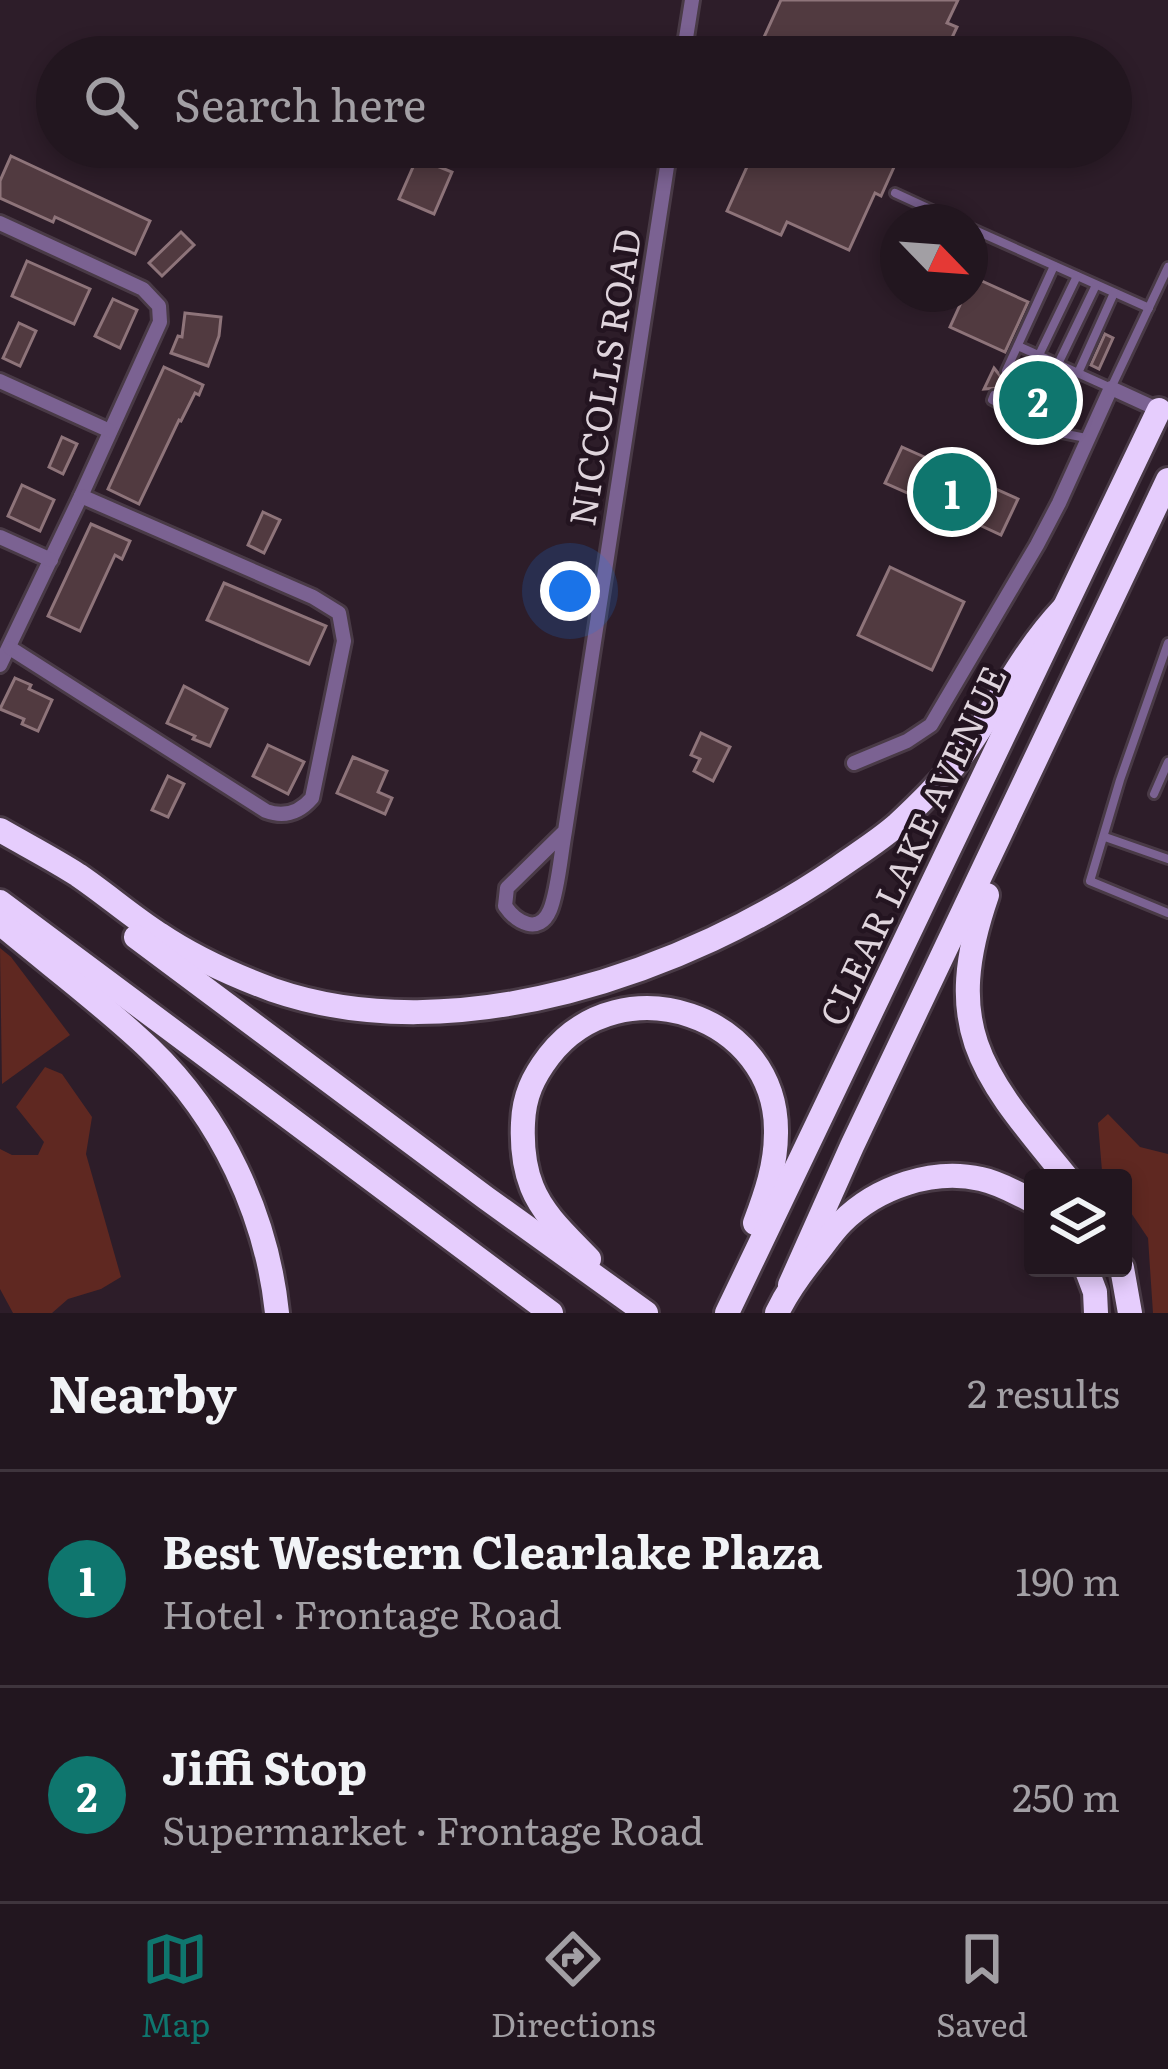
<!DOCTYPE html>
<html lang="en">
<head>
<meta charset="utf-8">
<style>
	:root { --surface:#22161f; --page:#2e232c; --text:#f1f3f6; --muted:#a29fa4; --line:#3f353d; --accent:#0f766e }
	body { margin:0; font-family:Literata,serif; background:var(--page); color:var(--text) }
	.controls { position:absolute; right:36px; bottom:36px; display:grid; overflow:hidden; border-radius:12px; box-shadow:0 6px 18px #0003 }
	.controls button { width:108px; height:108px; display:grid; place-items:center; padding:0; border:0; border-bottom:3px solid var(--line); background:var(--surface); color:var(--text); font:60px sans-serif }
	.compass { position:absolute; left:880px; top:204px; width:108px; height:108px; border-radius:50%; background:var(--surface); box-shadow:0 6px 18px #0003; rotate:115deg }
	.you { position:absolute; left:570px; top:591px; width:42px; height:42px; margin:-30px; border:9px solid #fff; border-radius:50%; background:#1a73e8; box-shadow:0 0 0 18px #1a73e833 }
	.badge { display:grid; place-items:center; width:78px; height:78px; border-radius:50%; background:var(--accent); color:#fff; font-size:39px; font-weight:700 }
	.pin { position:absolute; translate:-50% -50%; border:6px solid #fff; box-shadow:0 3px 12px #0006 }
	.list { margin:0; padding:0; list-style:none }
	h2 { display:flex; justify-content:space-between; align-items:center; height:156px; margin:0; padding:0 48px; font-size:51px }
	h2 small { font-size:39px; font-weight:400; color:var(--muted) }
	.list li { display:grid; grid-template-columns:78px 1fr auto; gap:36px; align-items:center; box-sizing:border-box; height:216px; padding:0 48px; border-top:3px solid var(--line) }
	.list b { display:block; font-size:45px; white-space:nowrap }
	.list p { margin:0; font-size:39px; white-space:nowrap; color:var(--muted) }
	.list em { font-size:39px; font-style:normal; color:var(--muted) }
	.icon { flex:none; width:66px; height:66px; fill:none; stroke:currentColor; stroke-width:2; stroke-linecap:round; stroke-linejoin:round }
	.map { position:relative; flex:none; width:1168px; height:1313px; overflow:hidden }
	.search { position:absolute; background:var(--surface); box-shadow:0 6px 18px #0003; left:36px; right:36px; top:36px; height:132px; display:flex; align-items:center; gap:30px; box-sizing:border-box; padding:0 42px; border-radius:66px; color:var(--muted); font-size:45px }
	.sheet { height:588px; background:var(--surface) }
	nav { display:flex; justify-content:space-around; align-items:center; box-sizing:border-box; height:168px; border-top:3px solid var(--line); background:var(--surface); font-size:33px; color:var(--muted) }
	nav a { display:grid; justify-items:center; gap:6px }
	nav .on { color:var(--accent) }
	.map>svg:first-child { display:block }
	.green { fill:#5f2821 }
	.building { fill:#513a40; stroke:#8e747a; stroke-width:3 }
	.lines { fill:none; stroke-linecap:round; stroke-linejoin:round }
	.lane-casing { stroke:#493a46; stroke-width:14 }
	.street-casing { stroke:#493a46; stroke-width:20 }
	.highway-casing { stroke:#493a46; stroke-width:30 }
	.lane { stroke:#7b6292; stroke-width:8 }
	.street { stroke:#7b6292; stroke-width:14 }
	.highway { stroke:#e6cdfd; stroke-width:24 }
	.labels { text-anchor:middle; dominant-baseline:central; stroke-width:9; stroke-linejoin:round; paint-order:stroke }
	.street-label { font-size:36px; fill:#dfd4dc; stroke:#231420 }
</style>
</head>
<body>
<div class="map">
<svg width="1168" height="1313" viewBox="0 0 1168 1313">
	<rect width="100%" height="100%" fill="#2d1d29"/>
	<g class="green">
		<polygon points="0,948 11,957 70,1035 2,1084"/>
		<polygon points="45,1067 62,1074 92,1117 86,1154 121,1277 101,1289 68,1299 52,1313 13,1313 0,1289 0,1149 12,1155 38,1155 44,1142 16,1107"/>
		<polygon points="1108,1114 1140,1147 1168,1154 1168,1313 1153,1313 1148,1238 1123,1201 1123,1178 1107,1178 1102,1171 1098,1123"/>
	</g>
	<g class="building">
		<polygon points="781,0 958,0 947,23 957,27 943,57 755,57"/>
		<polygon points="756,147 903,147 881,196 875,193 849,250 787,222 781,235 727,211"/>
		<polygon points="11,156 150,221 135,254 55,217 53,222 0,198 0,181"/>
		<polygon points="417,158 452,172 434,214 399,199"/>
		<polygon points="181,232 194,245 162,276 149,263"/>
		<polygon points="27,261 90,289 74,324 12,296"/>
		<polygon points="973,277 1028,302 1005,352 950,327 965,294 970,294"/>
		<polygon points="113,299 137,310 120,348 95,336"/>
		<polygon points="185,313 221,317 219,336 208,366 171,353 178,336 182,337"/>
		<polygon points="19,323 36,331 20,366 3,358"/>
		<polygon points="1105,334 1113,338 1099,369 1091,365"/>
		<polygon points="164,367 203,385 199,395 195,393 181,421 179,420 139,504 108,489"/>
		<polygon points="994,368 1002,378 1012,376 1023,381 1026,374 1042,382 1048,369 1062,375 1055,388 1067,394 1054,422 1002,396 998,388 984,389"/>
		<polygon points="62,437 77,444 63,474 49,467"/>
		<polygon points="902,447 1018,499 1001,535 973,522 972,525 912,499 914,496 885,483"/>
		<polygon points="22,485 54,500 40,531 8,516"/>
		<polygon points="263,512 280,520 264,553 248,545"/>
		<polygon points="91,524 130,541 122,559 115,555 80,631 48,616"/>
		<polygon points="890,567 964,602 932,670 858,635"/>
		<polygon points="224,583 326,626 309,664 207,620"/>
		<polygon points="15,678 31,685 29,689 52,700 38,731 22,724 24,719 0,709"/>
		<polygon points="184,686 227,709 210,746 193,739 195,736 167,723"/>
		<polygon points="701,733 730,747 713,781 694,771 700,759 691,755"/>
		<polygon points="268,745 304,762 288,794 253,776"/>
		<polygon points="353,757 387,771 378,792 392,798 385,814 337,793"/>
		<polygon points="168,776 184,784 168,817 152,810"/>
	</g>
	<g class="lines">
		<defs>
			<g id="lane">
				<polyline points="895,193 958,222"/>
				<polyline points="970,228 1149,308"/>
				<polyline points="1018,346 1111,388 1168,267"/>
				<polyline points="1039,355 1077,276"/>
				<polyline points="1058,364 1096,285"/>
				<polyline points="1006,371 1054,266"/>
				<polyline points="1078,373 1114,293"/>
				<polyline points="994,395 992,400 1056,432 1086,438"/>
				<polyline points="1168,643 1120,780 1090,881 1168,913"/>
				<polyline points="1154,794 1168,762"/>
				<polyline points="1105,837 1168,859"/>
			</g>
			<g id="street">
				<polyline points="683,57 692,0"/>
				<polyline points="0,223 143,289 159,306 160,322 81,496 0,665"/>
				<polyline points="0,381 110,431"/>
				<polyline points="0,537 51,560"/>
				<path d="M10 648 266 811C285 818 300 812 312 798L344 641 339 613 313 597 81 496"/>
				<polyline points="854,763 907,741 931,725 1037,545 1059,503 1111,388 1159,410"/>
				<path d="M565 831 507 888 505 906C516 922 539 936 550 910 558 891 561 853 565 831L670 147"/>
			</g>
			<g id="highway">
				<path d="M0 830C26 845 53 859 78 875 106 894 131 916 159 934 193 957 235 976 273 990 456 1053 687 972 839 867 859 853 880 840 898 824 919 804 942 782 960 758 997 708 1019 656 1063 609"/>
				<path d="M987 895C940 1031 984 1076 1067 1178"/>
				<polyline points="0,902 551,1313"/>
				<path d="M0 923C50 965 103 1004 150 1049 221 1117 267 1215 277 1313"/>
				<polyline points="136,937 486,1198 646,1313"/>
				<path d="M589 1259C568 1237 543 1215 532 1187 524 1167 522 1144 523 1123 524 1096 533 1077 549 1056 621 963 778 1015 776 1133 776 1165 766 1194 755 1223"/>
				<polyline points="1086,1268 1095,1292 1096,1313"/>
				<polyline points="1122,1268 1130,1313"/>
				<polyline points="790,1285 852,1146 1168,480"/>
				<polyline points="727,1313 1159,410"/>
				<path d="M777 1313C787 1292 798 1277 813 1258 823 1246 831 1233 842 1222 877 1187 933 1168 981 1179 1000 1183 1016 1193 1033 1201"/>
			</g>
		</defs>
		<use href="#lane" class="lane-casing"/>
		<use href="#street" class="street-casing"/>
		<use href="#highway" class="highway-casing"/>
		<use href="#lane" class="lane"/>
		<use href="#street" class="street"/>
		<use href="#highway" class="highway"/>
	</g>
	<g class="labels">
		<g class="street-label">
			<text transform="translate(603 377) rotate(-81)">NICCOLLS ROAD</text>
			<text transform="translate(911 845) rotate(-65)">CLEAR LAKE AVENUE</text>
		</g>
	</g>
</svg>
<div class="controls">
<button><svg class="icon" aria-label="layers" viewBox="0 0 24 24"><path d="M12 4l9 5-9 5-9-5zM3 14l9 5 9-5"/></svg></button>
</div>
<svg class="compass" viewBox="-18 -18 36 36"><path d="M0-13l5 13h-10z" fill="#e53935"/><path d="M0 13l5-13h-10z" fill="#a29fa4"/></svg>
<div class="you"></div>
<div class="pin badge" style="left:952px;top:492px">1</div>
<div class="pin badge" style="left:1038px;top:400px">2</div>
<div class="search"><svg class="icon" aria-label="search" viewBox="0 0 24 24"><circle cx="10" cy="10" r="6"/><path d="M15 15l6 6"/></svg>Search here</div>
</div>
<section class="sheet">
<h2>Nearby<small>2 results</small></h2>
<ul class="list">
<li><span class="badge">1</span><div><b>Best Western Clearlake Plaza</b><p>Hotel · Frontage Road</p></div><em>190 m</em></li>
<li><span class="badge">2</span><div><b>Jiffi Stop</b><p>Supermarket · Frontage Road</p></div><em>250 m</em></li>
</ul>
</section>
<nav>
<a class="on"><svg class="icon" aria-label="map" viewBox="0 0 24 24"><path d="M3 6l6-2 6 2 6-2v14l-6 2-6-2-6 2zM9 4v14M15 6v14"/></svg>Map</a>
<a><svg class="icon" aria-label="directions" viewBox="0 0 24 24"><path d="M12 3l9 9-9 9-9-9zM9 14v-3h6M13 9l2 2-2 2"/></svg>Directions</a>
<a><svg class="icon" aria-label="saved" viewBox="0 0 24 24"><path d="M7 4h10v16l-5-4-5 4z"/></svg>Saved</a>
</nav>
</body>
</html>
